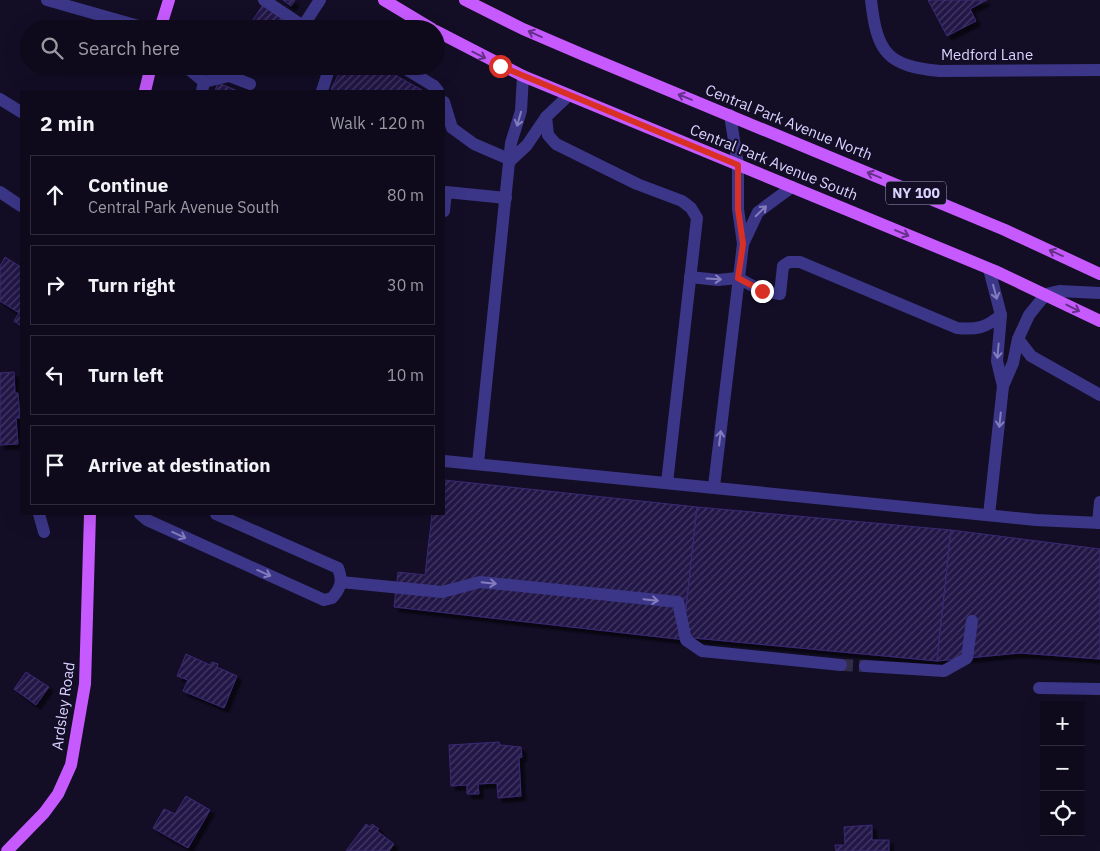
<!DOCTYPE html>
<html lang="en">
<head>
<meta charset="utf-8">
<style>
	:root { --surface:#0e0a1c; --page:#1c1829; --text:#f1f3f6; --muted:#9b9aa3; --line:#2e2b3b }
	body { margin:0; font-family:"IBM Plex Sans",sans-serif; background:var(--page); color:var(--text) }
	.controls { position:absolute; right:15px; bottom:15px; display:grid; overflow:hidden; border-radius:0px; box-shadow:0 5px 20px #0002 }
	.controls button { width:45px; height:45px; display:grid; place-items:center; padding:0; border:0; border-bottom:1px solid var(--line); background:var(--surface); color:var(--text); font:25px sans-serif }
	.stop { position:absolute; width:15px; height:15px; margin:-11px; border:4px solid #d93025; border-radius:50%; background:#fff }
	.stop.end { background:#d93025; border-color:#fff; box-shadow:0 1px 5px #0008 }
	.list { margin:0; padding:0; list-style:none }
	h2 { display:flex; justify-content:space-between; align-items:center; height:65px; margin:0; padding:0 20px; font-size:21px }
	h2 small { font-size:16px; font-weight:400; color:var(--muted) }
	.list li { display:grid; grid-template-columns:32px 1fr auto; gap:15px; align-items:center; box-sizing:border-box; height:80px; margin:0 10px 10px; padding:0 10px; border:1px solid var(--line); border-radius:0px }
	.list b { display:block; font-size:19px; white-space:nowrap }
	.list p { margin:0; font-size:16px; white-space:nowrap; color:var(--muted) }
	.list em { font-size:16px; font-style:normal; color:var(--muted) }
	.icon { flex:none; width:28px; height:28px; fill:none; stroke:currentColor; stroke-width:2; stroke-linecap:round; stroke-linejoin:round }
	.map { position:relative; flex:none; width:1100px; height:851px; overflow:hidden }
	.search { position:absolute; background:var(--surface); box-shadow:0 5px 20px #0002; left:20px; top:20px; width:425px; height:55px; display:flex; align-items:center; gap:12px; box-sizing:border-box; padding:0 18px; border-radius:28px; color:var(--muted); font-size:19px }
	.panel { position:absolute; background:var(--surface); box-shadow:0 5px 20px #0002; left:20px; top:90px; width:425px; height:425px; border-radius:0px }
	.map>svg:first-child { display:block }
	.building { fill:url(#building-hatch); stroke:#3b2975; filter:url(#shadow) }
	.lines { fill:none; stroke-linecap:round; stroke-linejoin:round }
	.minor-tunnel { stroke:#312c47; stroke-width:12; stroke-dasharray:12 6; stroke-linecap:butt }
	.minor { stroke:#3c3688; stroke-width:12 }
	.major { stroke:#c75aff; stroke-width:12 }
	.oneway { stroke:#643088 }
	.oneway2 { stroke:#837dbe }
	.route { stroke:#d93025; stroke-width:6 }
	.labels { text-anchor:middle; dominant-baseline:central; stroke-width:4; stroke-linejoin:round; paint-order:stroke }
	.shield { fill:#130e26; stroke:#9e98be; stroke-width:1 }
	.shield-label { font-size:14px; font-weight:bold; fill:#d9d3ff }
	.street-label { font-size:15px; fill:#d9d3ff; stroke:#130e26 }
</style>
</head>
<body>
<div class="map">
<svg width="1100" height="851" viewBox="0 0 1100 851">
	<defs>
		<pattern id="building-hatch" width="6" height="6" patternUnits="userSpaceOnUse" patternTransform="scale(1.25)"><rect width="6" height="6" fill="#241948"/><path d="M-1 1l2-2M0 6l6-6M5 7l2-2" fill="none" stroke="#433a63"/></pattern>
		<filter id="shadow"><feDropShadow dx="4.5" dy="4.5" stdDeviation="1" flood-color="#0009"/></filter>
	</defs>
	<rect width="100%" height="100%" fill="#130e26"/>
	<g class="building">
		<polygon points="283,0 295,0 291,6"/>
		<polygon points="928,0 987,0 970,9 976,21 947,36"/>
		<polygon points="264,3 303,29 247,29"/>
		<polygon points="343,66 379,66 422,90 336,91 331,89"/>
		<polygon points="218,83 238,91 215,91"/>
		<polygon points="5,257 21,267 21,326 14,321 19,313 0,301 0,266"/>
		<polygon points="14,372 15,393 18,393 20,418 16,418 18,444 0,445 0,373"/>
		<polygon points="444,480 697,507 683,637 686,640 394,607 398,572 425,575 432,514 444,514"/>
		<polygon points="697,507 951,530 937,661 683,637"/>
		<polygon points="951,530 1100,549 1100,659 1020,653 937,661"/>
		<polygon points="186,654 210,665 212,662 218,664 217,667 237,676 224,708 183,691 188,680 177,676"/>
		<polygon points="26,672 49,687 36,705 14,689"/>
		<polygon points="499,742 500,745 521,747 522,757 519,758 521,796 498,798 497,783 478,784 479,794 467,794 467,785 451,786 449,745"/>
		<polygon points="186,796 210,810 188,848 153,828 164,809 175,814"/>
		<polygon points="366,824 370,827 372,824 379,829 377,831 394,844 389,851 346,851"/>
		<polygon points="872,825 872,840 889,840 889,851 836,851 835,845 845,845 844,827"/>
	</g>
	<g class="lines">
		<polyline class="minor-tunnel" points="841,665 865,666"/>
		<g class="minor">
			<polyline points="47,0 149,29"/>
			<polyline points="264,0 303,26 320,0"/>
			<path d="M871 0C877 53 887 66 940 71L1100 70"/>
			<polyline points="182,66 191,71 204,82 202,91"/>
			<polyline points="401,66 434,86 438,91"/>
			<polyline points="204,82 229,76 250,84"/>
			<polyline points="322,91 330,66"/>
			<polyline points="0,99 21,112"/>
			<polyline points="444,102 452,128 474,144 511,160"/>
			<polyline points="546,117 548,135 556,144 637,184 682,201 691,208 697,218 667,483"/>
			<polyline points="511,160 527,145 546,117 569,95"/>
			<polyline points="0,192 21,206"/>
			<polyline points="444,211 446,192 506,198"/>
			<polyline points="743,244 758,212 792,187"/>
			<polyline points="989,269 1001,315 997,361 1003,386"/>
			<path d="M690 277 718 280 738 278 762 291 780 294 783 266 789 262H800L957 328C976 330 986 328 1001 315"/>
			<polyline points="1018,339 1031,356 1100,395"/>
			<polyline points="444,461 1036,520 1100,523"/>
			<polyline points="478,463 511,143 521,111 523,76"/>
			<polyline points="714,486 743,244 738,209 738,165 730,115"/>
			<polyline points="39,514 44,532"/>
			<path d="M140 514 147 520 324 600 332 598C341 588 343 581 338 568L216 514"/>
			<polyline points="989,515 1003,386 1013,363 1018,339 1029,315 1046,294 1059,291 1100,293"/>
			<polyline points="1098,523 1100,502"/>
			<polyline points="341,582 442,592 480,582 678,602 686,640 702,651 841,665"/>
			<polyline points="865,666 944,671 967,658 972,621"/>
			<polyline points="1039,688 1100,689"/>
		</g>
		<g class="major">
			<polyline points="384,0 432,29"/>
			<polyline points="465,0 523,29 586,56 1005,230 1100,274"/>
			<polyline points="160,29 169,0"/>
			<polyline points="436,31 523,76 995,271 1100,321"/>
			<polyline points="145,91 151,66"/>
			<polyline points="7,851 44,813 58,794 71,765 85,684 90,514"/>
		</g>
	</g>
	<defs><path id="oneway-shaft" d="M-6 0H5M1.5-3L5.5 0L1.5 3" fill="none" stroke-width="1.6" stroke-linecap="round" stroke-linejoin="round" transform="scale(1.25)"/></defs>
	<g class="oneway">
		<use href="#oneway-shaft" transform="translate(535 34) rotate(-156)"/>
		<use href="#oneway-shaft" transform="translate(479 55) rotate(27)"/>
		<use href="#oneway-shaft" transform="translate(685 97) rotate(-158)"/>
		<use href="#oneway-shaft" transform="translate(874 175) rotate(-158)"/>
		<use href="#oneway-shaft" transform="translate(902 233) rotate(23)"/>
		<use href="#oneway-shaft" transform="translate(1056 253) rotate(-156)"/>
		<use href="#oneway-shaft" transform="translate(1073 308) rotate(27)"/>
	</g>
	<g class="oneway2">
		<use href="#oneway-shaft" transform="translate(519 119) rotate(106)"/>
		<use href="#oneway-shaft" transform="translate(761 211) rotate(-44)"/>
		<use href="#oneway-shaft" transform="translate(714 279) rotate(3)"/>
		<use href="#oneway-shaft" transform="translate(995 292) rotate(75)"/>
		<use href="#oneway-shaft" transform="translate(998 351) rotate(95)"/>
		<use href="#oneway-shaft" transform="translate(1000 420) rotate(96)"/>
		<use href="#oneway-shaft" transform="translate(720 438) rotate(-83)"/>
		<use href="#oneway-shaft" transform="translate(179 535) rotate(25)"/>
		<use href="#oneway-shaft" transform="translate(264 573) rotate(24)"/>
		<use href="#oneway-shaft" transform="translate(489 583) rotate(6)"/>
		<use href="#oneway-shaft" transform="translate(651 600) rotate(6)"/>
	</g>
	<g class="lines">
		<polyline class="route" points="500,66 738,165 738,209 743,244 738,278 762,291"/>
	</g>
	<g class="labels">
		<rect class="shield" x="886" y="181.5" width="60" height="23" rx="4"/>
		<g class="shield-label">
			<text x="916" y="193">NY 100</text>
		</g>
		<g class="street-label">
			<text x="987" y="54">Medford Lane</text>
			<text transform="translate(789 122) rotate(22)">Central Park Avenue North</text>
			<text transform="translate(774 162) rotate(22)">Central Park Avenue South</text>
			<text transform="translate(63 706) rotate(-82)">Ardsley Road</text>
		</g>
	</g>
</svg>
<div class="controls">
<button>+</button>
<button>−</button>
<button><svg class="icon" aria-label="locate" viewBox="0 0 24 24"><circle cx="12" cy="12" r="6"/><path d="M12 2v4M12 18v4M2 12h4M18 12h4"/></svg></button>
</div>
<div class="stop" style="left:500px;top:66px"></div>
<div class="stop end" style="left:762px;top:291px"></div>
<div class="search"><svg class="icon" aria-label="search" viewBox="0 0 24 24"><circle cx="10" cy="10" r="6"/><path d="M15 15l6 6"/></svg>Search here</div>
<section class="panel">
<h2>2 min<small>Walk · 120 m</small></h2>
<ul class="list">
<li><svg class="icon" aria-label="ahead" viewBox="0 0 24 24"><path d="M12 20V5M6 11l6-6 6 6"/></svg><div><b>Continue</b><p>Central Park Avenue South</p></div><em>80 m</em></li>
<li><svg class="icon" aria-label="right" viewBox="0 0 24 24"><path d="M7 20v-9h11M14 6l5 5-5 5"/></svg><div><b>Turn right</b></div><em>30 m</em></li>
<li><svg class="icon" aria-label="left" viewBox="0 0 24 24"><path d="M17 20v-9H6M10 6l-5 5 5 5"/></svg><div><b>Turn left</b></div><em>10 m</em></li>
<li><svg class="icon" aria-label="arrive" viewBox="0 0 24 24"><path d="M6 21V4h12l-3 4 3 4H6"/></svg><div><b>Arrive at destination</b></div></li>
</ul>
</section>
</div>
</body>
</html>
